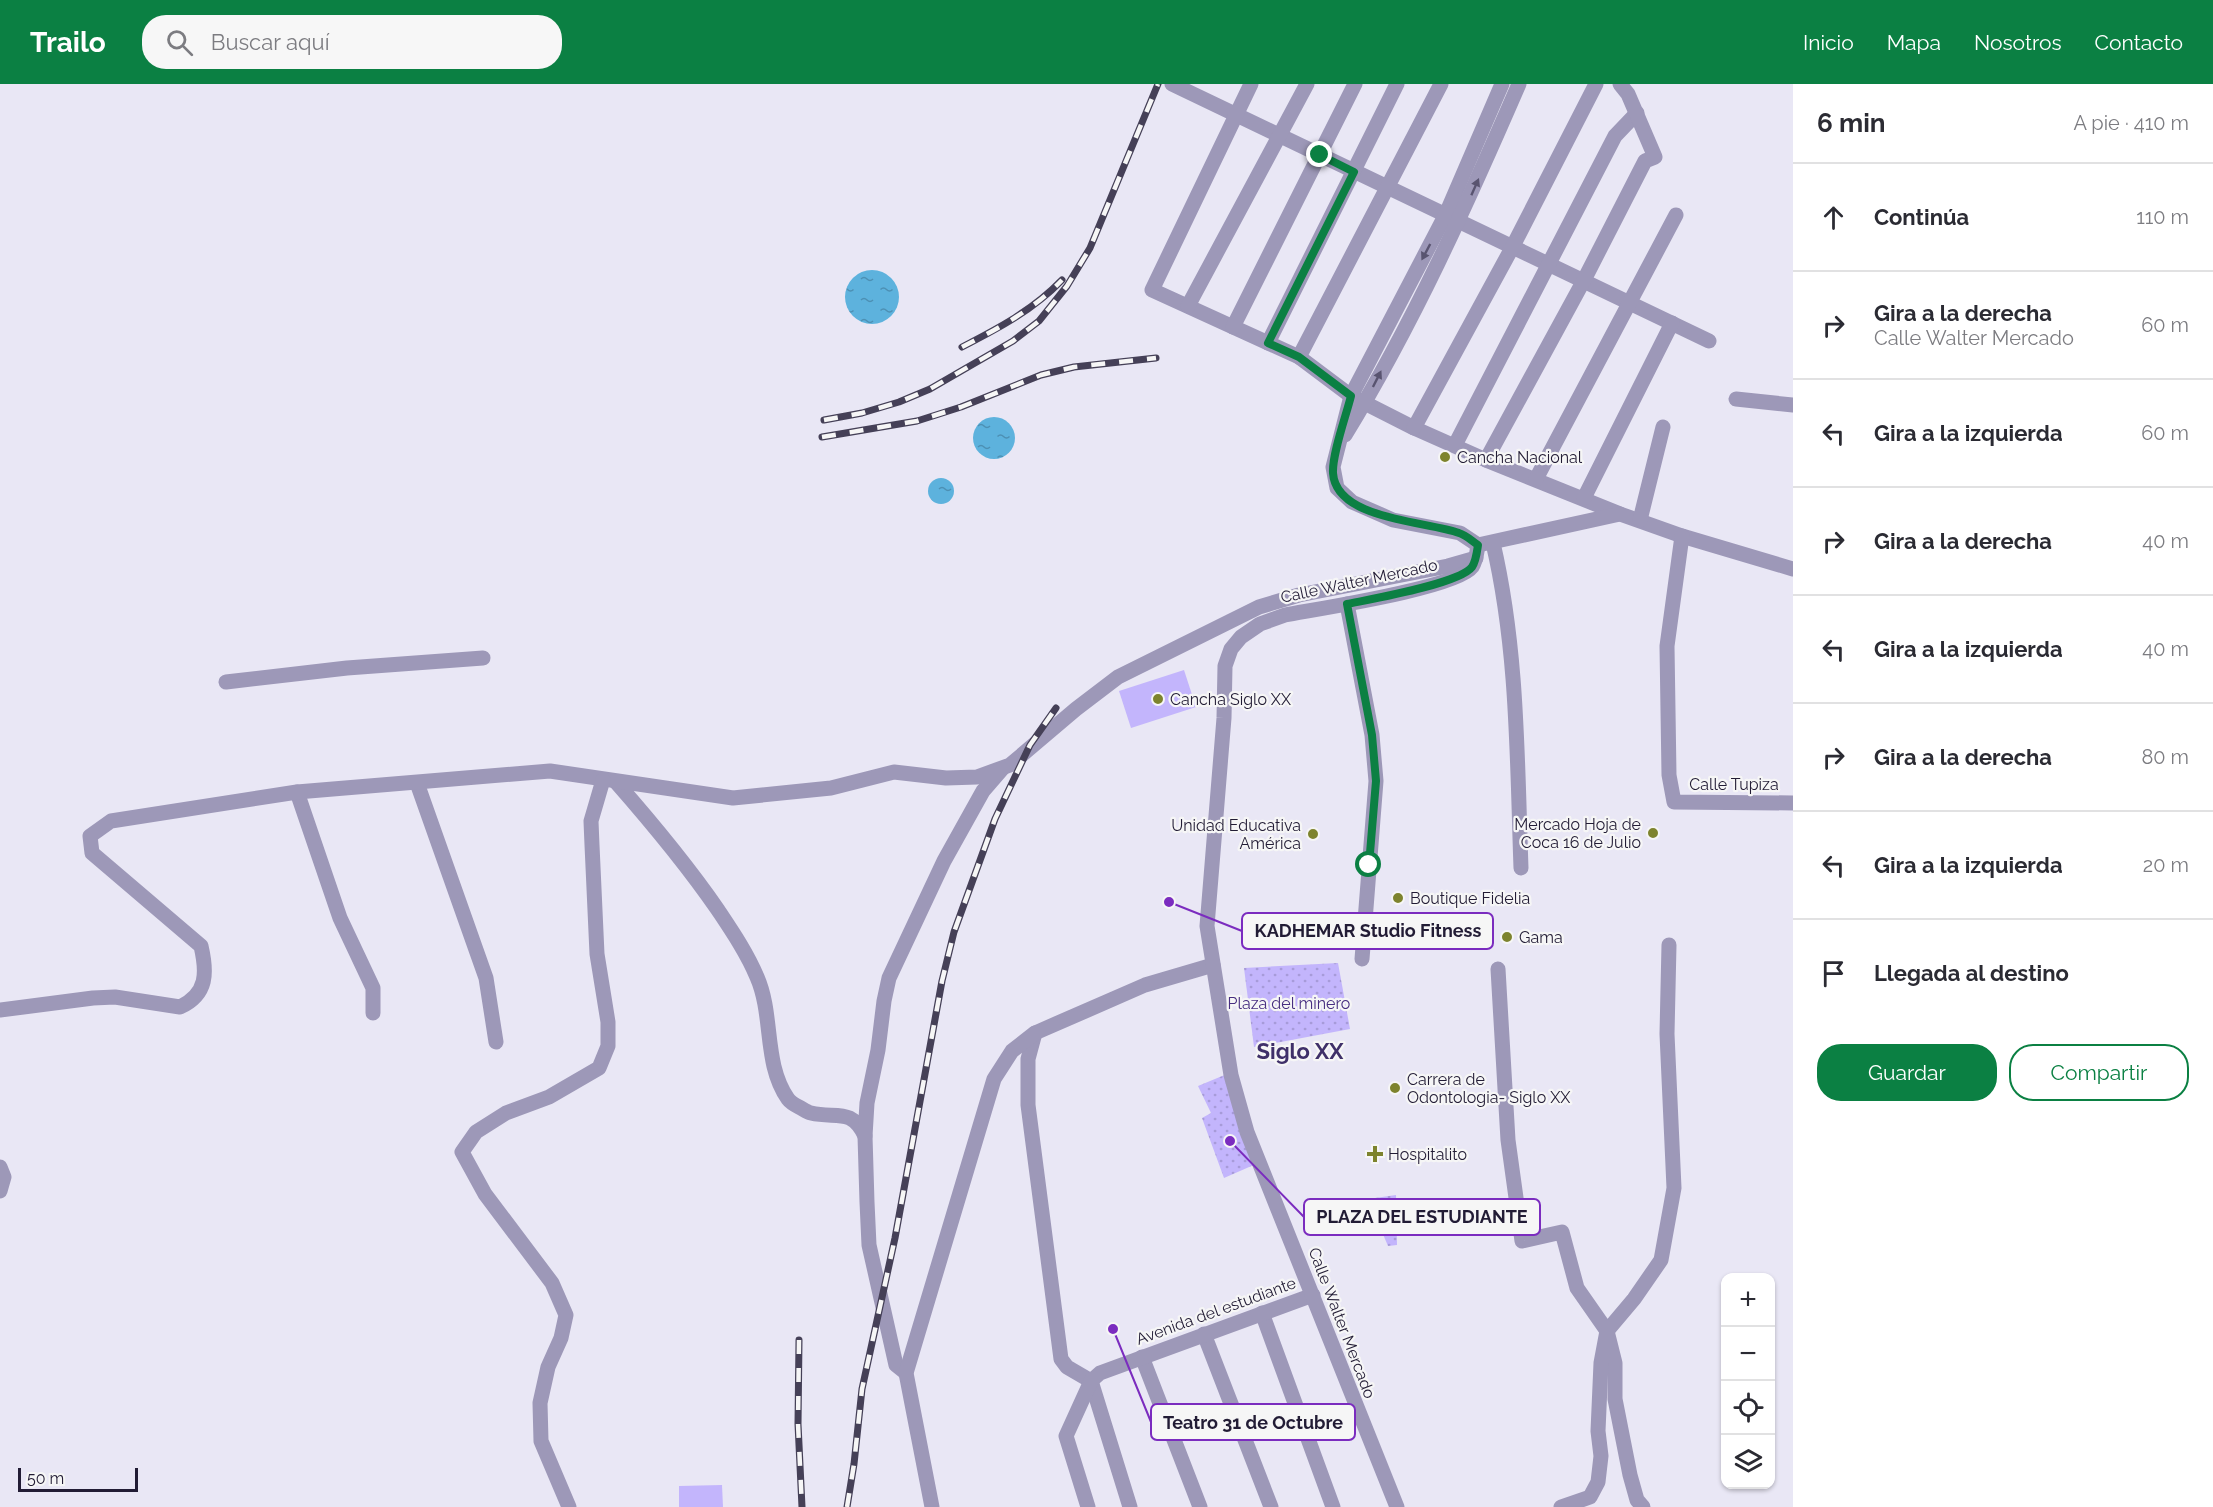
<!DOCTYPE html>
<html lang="es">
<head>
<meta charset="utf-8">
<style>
	:root { --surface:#fff; --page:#f7f7f7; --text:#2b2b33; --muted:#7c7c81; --line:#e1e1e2; --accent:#0b8043 }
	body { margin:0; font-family:Raleway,sans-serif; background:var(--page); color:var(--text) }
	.controls { position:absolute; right:18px; bottom:18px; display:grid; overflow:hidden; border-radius:12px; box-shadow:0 2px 4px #0004 }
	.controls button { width:54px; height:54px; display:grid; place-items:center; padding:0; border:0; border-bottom:2px solid var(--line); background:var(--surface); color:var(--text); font:30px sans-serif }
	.scale { position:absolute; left:18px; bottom:15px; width:120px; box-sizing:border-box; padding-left:6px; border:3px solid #221c35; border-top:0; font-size:16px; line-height:21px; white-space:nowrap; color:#221c35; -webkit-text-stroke:4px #f6f6f6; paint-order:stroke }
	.stop { position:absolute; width:18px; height:18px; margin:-14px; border:4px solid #0b8043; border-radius:50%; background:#fff }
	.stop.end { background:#0b8043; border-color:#fff; box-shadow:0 2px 6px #0008 }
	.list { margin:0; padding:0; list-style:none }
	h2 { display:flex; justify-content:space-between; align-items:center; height:78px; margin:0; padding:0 24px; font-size:26px }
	h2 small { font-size:20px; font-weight:400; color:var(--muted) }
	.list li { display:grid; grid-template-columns:39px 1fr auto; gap:18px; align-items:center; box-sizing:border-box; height:108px; padding:0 24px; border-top:2px solid var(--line) }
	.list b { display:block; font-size:22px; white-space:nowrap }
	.list p { margin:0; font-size:20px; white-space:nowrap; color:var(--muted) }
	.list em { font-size:20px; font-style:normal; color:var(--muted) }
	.actions { display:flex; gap:12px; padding:18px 24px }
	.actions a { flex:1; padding:14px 0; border:2px solid var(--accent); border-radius:24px; text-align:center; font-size:21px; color:var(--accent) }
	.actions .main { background:var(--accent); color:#fff }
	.icon { flex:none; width:33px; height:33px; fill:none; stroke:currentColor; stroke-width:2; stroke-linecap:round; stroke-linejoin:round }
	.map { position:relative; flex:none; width:1793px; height:1423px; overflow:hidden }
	header { display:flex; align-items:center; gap:36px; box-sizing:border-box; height:84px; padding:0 30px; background:var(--accent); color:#fff }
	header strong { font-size:28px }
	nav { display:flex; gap:33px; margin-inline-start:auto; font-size:21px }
	.search { width:420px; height:54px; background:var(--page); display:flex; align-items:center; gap:15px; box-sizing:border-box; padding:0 21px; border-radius:24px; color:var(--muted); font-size:22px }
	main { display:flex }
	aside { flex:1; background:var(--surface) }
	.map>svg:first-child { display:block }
	.grass { fill:#c3b5fc }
	.park { fill:url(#park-dots) }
	.water { fill:url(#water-ripples) }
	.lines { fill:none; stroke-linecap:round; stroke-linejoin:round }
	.minor { stroke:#9d98b8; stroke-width:15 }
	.rail-casing { stroke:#454057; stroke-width:7 }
	.rail { stroke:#f6f6f6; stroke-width:4.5; stroke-dasharray:14; stroke-linecap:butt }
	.oneway { fill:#595470 }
	.route { stroke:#0b8043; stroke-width:8 }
	.poi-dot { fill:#7d832d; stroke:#f6f6f6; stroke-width:2 }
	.labels { text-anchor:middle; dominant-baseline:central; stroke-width:4.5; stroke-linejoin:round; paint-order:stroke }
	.poi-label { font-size:16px; fill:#221c35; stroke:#f6f6f6; text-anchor:start }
	.street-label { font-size:16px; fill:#221c35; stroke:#f6f6f6 }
	.park-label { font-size:16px; fill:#472e81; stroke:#f6f6f6 }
	.district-label { font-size:22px; font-weight:bold; fill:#3f3069; stroke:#f6f6f6 }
	.leader { fill:none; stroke:#7b2cbf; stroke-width:2 }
	.callout-dot { fill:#7b2cbf; stroke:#f6f6f6; stroke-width:2 }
	.callout { fill:#f6f6f6; stroke:#7b2cbf; stroke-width:2 }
	.callout-label { font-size:18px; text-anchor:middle; font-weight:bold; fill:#221c35 }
</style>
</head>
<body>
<header>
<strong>Trailo</strong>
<div class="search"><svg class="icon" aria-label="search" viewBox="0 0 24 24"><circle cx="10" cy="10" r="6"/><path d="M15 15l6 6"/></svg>Buscar aquí</div>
<nav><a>Inicio</a><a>Mapa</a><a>Nosotros</a><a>Contacto</a></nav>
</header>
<main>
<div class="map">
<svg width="1793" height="1423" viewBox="0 0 1793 1423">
	<defs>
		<pattern id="park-dots" width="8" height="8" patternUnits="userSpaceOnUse" patternTransform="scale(1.5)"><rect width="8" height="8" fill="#c3b5fc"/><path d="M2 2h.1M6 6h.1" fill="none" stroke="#a79bd9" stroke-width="1.8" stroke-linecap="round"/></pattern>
		<pattern id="water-ripples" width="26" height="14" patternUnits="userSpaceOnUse" patternTransform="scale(1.5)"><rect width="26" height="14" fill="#5db2dd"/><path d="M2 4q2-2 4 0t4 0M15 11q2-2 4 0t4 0" fill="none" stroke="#4c90b4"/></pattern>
	</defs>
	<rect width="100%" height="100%" fill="#e9e7f5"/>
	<g class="grass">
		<polygon points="1184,586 1196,623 1131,644 1119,607"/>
		<polygon points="722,1401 723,1423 679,1423 679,1402"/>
	</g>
	<g class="park">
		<polygon points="1338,879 1350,945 1254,963 1244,884"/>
		<polygon points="1227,990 1256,1080 1224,1094 1202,1034 1211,1029 1198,1002"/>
		<polygon points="1396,1111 1397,1161 1388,1162 1368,1115"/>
	</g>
	<g class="water">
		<circle cx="872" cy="213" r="27"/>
		<circle cx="994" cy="354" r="21"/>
		<circle cx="941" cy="407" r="13"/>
	</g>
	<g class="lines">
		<g class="minor">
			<polyline points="1172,0 1709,257"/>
			<polyline points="1251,0 1152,206 1299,273 1351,312 1414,344 1486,376 1620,430"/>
			<polyline points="1502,0 1446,130 1351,312 1333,383 1337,404 1352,418 1393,436 1460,449 1478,461 1620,430 1682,452 1793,485"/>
			<polyline points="1188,222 1307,0"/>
			<polyline points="1233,243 1355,0"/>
			<polyline points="1268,259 1397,0"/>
			<polyline points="1299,273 1441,0"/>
			<polyline points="1736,315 1793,321"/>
			<polyline points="1414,344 1513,162 1596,0"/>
			<path d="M1345 351C1413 240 1467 120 1519 0"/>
			<polyline points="1455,361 1615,52 1637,29"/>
			<polyline points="1486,376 1584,196 1645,77 1655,73 1628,10 1620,0"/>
			<polyline points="1536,395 1676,131"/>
			<polyline points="1584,414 1672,239"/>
			<polyline points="1640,436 1663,343"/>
			<polyline points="1682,452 1667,562 1669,691 1674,718 1793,719"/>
			<path d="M1493 459C1518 566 1517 675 1521 784"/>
			<polyline points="1347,520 1372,651 1376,697 1362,875"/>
			<polyline points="226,598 347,584 483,574"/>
			<path d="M616 698C652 739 687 781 718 826 732 847 747 869 757 893 774 932 763 979 788 1015 791 1019 795 1021 799 1023 803 1025 807 1028 811 1029 836 1035 851 1023 865 1052"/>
			<polyline points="417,699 486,894 496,958"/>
			<polyline points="297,708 340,834 373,904 373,929"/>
			<polyline points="1498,885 1508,1056 1522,1157 1562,1148 1577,1204 1607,1247 1615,1279 1615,1315 1630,1391 1637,1416 1643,1423"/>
			<path d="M0 926 93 914 115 913 180 923C208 910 207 888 201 862L92 769 90 752 111 737 297 708 550 687 733 714 831 704 894 688 946 694 977 693 1010 681 1076 625 1118 593 1259 523 1299 511 1448 482 1476 474"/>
			<polyline points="1035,949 1028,975 1028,1021 1061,1275 1067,1283 1091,1297 1130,1423"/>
			<polyline points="0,1083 4,1093 0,1107"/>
			<polyline points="1262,1229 1333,1423"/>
			<polyline points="1204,1250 1271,1423"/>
			<polyline points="1142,1273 1200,1423"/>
			<polyline points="906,1289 896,1281 869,1161 867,1118 865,1052 867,1019 878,966 884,917 889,894 944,777 983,707 1002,685"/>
			<polyline points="569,1423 541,1357 540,1319 548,1283 561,1254 566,1231 552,1199 485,1110 462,1068 476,1048 506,1029 549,1013 599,984 608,962 608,938 597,870 592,761 591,737 603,696"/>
			<polyline points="932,1423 906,1289 994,995 1012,967 1035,949 1145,901 1213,881"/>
			<polyline points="1088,1423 1066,1352 1091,1297 1100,1289 1313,1211"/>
			<path d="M1397 1423 1247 1048 1231 991 1207 842 1224 634 1225 582 1231 565 1241 553 1260 540 1285 531C1316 525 1457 504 1472 483 1476 477 1477 468 1478 461"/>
			<polyline points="1561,1423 1590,1413 1598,1398 1601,1372 1598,1347 1601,1279 1607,1247 1634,1215 1661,1176 1674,1104 1667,950 1669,861"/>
		</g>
		<defs>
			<g id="rail">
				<path d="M962 263C999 244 1033 226 1062 196"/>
				<polyline points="824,336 862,329 899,318 930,305 1013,257 1039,237 1067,202 1090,164 1158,0"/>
				<polyline points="822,353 917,337 961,323 1041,291 1074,283 1156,274"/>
				<polyline points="799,1256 798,1340 802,1423"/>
				<polyline points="847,1423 854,1380 862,1305 895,1154 942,897 954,848 995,735 1030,661 1056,624"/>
			</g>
		</defs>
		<use href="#rail" class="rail-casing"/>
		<use href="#rail" class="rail"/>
	</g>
	<defs><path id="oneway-solid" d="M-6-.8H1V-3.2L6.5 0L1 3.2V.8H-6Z" transform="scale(1.5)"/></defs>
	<g class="oneway">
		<use href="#oneway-solid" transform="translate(1475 103) rotate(-66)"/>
		<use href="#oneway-solid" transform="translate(1426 168) rotate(118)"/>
		<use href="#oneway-solid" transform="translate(1377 295) rotate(-63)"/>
	</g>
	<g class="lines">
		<path class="route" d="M1320 71 1354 88 1268 259 1299 273 1351 312C1346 332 1332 370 1333 389 1336 436 1426 437 1459 449 1466 451 1472 457 1478 461 1477 468 1476 477 1472 483 1459 500 1371 515 1347 520L1372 651 1376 697 1369 781"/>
	</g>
	<g class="poi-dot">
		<circle cx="1445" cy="373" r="6"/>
		<circle cx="1158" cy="615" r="6"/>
		<circle cx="1653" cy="749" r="6"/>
		<circle cx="1313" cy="750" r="6"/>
		<circle cx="1398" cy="814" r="6"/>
		<circle cx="1507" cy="853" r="6"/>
		<circle cx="1395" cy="1004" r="6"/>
		<path d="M1372 1061h6v6h6v6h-6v6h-6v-6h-6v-6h6z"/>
	</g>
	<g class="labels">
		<g class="poi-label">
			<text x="1457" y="373">Cancha Nacional</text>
			<text x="1170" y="615">Cancha Siglo XX</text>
			<text x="1641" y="740" text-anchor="end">Mercado Hoja de<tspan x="1641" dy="18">Coca 16 de Julio</tspan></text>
			<text x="1301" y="741" text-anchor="end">Unidad Educativa<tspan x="1301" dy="18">América</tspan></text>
			<text x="1410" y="814">Boutique Fidelia</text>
			<text x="1519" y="853">Gama</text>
			<text x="1407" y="995">Carrera de<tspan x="1407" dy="18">Odontologia- Siglo XX</tspan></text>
			<text x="1388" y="1070">Hospitalito</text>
		</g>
		<g class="street-label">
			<text transform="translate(1359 497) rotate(-12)">Calle Walter Mercado</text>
			<text x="1734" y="700">Calle Tupiza</text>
			<text transform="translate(1216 1227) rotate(-20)">Avenida del estudiante</text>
			<text transform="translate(1342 1239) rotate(69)">Calle Walter Mercado</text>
		</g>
		<g class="park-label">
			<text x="1289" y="919">Plaza del minero</text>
		</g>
		<g class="district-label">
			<text x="1300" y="967">Siglo XX</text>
		</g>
	</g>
	<path class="leader" d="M1169 818L1242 847M1230 1057L1304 1133M1113 1245L1151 1338"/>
	<g class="callout-dot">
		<circle cx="1169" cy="818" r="6"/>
		<circle cx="1230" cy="1057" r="6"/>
		<circle cx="1113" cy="1245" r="6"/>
	</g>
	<g class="callout">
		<rect x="1242" y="829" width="251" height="36" rx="6"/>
		<rect x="1304" y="1115" width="236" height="36" rx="6"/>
		<rect x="1151" y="1320" width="204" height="36" rx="6"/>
	</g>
	<g class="callout-label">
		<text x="1368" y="853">KADHEMAR Studio Fitness</text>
		<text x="1422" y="1139">PLAZA DEL ESTUDIANTE</text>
		<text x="1253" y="1345">Teatro 31 de Octubre</text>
	</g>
</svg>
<div class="controls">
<button>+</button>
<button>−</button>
<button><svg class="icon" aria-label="locate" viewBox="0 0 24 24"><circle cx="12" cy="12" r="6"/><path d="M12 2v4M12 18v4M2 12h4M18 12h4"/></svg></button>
<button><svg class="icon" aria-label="layers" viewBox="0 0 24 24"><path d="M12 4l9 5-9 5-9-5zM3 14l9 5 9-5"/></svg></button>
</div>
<div class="scale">50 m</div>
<div class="stop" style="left:1369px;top:781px"></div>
<div class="stop end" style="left:1320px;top:71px"></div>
</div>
<aside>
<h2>6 min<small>A pie · 410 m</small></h2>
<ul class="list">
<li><svg class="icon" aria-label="ahead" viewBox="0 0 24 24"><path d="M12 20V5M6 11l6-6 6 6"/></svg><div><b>Continúa</b></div><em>110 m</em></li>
<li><svg class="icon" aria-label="right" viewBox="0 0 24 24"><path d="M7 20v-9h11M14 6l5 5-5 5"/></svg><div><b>Gira a la derecha</b><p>Calle Walter Mercado</p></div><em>60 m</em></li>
<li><svg class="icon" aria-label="left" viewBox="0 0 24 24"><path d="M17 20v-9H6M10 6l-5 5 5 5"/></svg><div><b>Gira a la izquierda</b></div><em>60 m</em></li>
<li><svg class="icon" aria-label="right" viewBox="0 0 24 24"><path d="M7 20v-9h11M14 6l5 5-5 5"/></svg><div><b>Gira a la derecha</b></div><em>40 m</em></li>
<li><svg class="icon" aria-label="left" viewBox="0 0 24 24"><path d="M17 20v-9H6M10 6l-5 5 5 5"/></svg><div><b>Gira a la izquierda</b></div><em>40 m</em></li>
<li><svg class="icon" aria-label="right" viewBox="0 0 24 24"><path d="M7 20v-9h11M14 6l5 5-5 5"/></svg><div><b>Gira a la derecha</b></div><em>80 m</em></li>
<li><svg class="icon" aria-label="left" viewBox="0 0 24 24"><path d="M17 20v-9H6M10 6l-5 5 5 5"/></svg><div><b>Gira a la izquierda</b></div><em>20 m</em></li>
<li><svg class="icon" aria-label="arrive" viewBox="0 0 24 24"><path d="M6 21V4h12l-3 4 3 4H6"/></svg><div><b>Llegada al destino</b></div></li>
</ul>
<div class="actions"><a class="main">Guardar</a><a>Compartir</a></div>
</aside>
</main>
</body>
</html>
